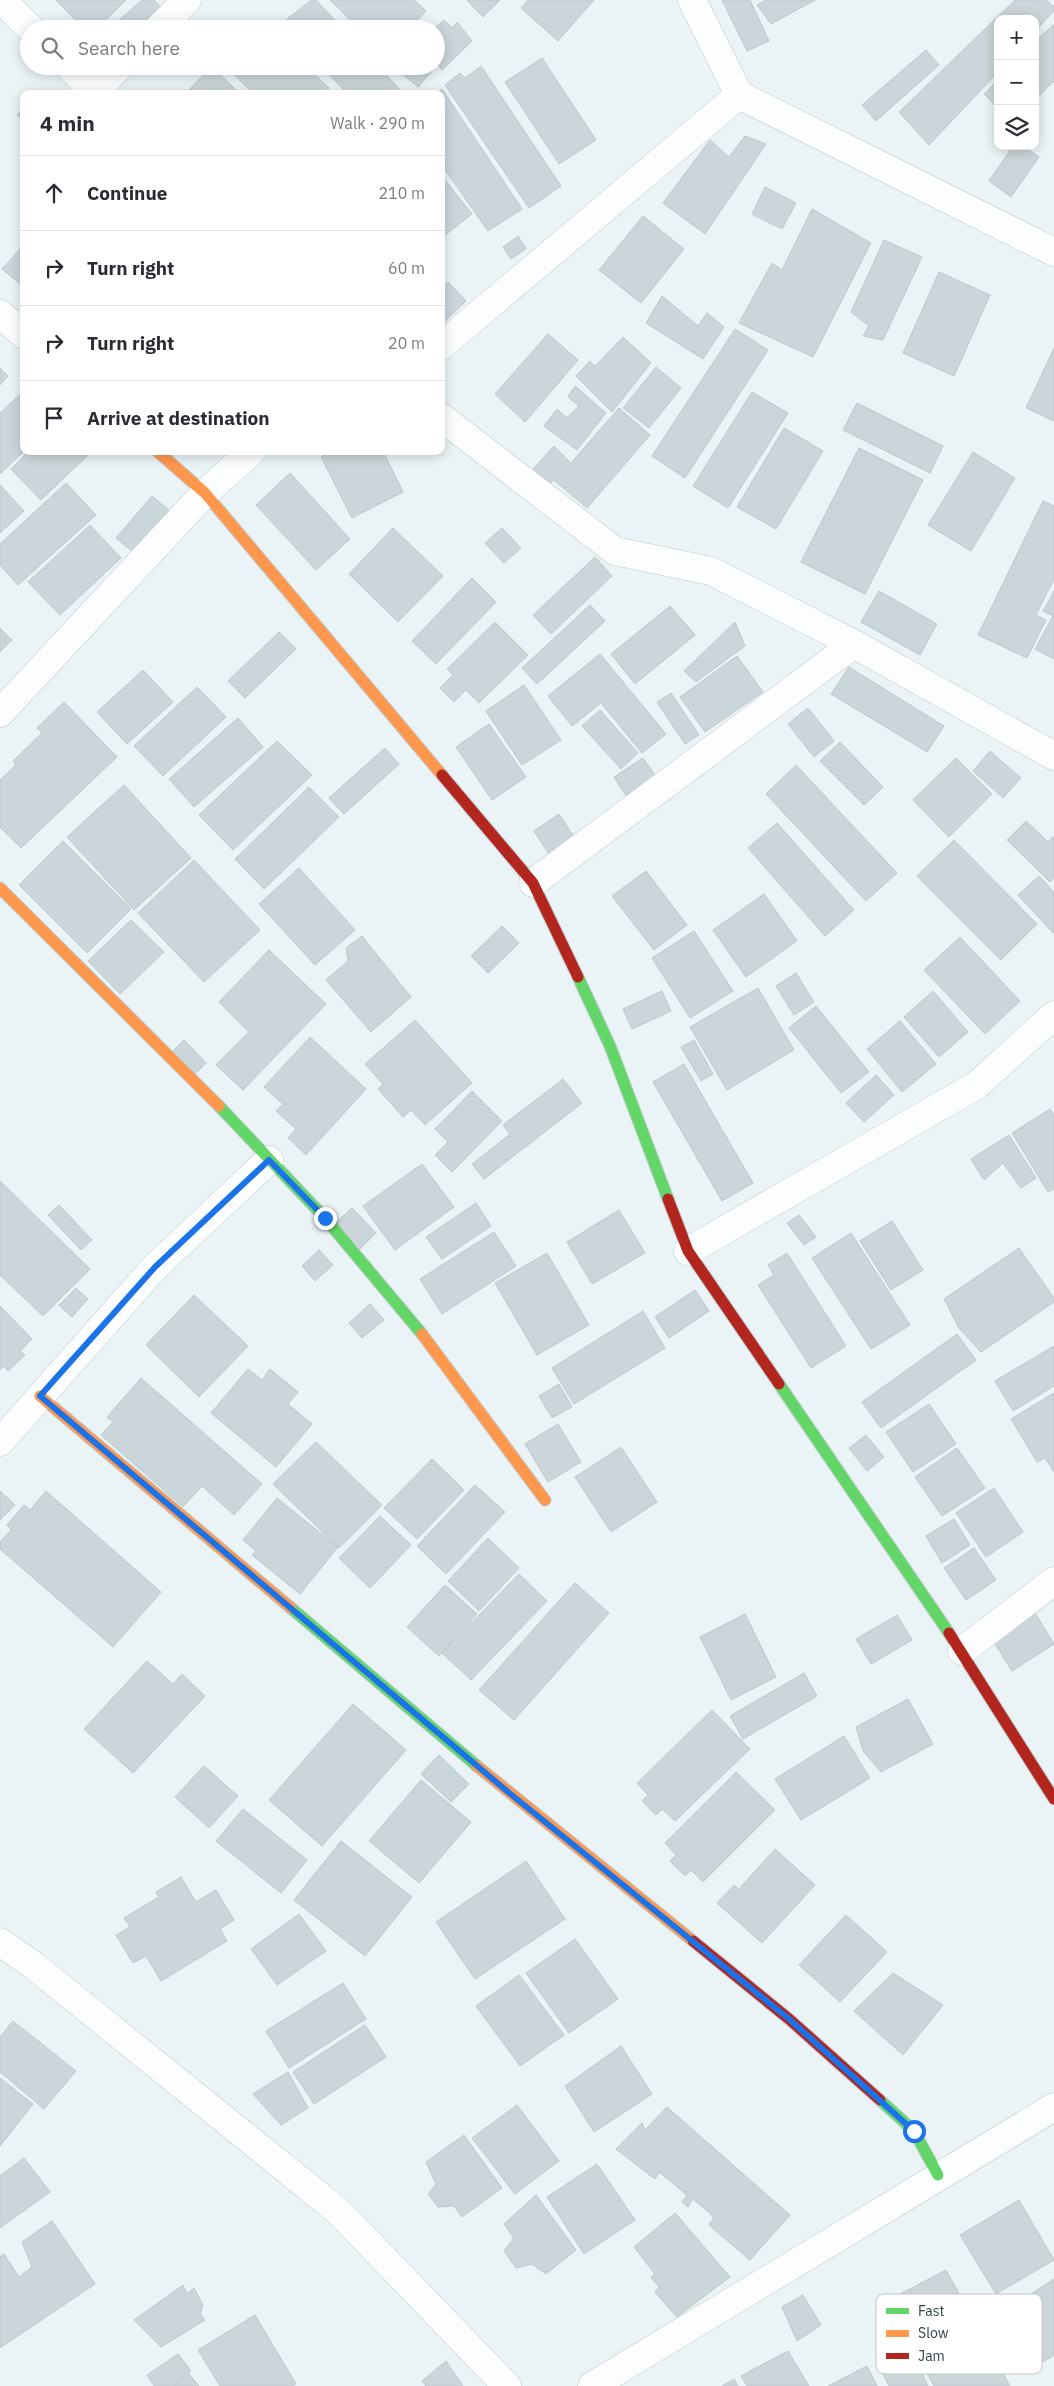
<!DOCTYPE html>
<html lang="en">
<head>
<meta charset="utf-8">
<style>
	:root { --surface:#fff; --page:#f2f2f3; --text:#2b2b33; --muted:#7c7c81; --line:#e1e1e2 }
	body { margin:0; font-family:"IBM Plex Sans",sans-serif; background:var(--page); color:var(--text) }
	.controls { position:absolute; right:15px; top:15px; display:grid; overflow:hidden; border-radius:10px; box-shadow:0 2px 12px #0003 }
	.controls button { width:45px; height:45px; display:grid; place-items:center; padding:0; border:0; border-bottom:1px solid var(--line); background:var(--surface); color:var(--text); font:25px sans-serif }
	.stop { position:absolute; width:15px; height:15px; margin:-11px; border:4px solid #1a73e8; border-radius:50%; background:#fff }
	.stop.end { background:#1a73e8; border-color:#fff; box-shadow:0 1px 5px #0008 }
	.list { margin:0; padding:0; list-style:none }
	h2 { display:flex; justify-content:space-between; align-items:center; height:65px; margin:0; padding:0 20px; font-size:21px }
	h2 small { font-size:16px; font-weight:400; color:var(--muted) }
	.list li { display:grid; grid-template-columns:32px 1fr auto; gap:15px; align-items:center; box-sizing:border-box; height:75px; padding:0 20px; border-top:1px solid var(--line) }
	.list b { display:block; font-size:19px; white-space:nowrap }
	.list em { font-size:16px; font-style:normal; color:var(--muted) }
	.icon { flex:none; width:28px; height:28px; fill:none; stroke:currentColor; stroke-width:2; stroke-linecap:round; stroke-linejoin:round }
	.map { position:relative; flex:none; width:1054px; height:2386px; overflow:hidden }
	.search { position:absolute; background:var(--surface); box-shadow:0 2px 12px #0003; left:20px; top:20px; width:425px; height:55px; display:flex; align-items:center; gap:12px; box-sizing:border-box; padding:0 18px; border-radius:28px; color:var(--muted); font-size:19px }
	.panel { position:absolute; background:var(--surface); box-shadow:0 2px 12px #0003; left:20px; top:90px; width:425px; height:365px; border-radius:10px }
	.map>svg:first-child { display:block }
	.building { fill:#cbd6da; stroke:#bcc8cc }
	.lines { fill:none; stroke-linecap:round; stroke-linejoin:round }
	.street-casing { stroke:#bfcace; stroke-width:29 }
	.fast-casing { stroke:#bfcace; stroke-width:13 }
	.slow-casing { stroke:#bfcace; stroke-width:13 }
	.jam-casing { stroke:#bfcace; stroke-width:13 }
	.street { stroke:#fcfdfe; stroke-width:28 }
	.fast { stroke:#63d668; stroke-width:11 }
	.slow { stroke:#ff974d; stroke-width:11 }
	.jam { stroke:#b3261e; stroke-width:11 }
	.route { stroke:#1a73e8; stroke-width:6 }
	.key { fill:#fff; stroke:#c1c5c7; stroke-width:1 }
	.key-label { font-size:14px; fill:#2f3f45 }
</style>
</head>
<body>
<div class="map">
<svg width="1054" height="2386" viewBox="0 0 1054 2386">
	<rect width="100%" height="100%" fill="#eaf3f6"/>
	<g class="building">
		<polygon points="56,0 126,0 97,29 84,29"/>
		<polygon points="142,0 154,0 169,16 154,29 109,29"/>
		<polygon points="311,0 316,0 343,29 285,29 281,24"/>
		<polygon points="330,0 414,0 426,11 409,29 360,29"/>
		<polygon points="467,0 500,0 483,17"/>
		<polygon points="528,0 594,0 558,41 521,8"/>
		<polygon points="722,0 750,0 769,41 747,51"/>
		<polygon points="766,0 815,0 771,24 757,5"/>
		<polygon points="1015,0 1046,0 1054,7 1054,11 1035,31 1035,19 998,19 998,72 929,145 899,112"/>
		<polygon points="444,20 452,28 457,22 472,41 442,70 436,62 436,40 439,37 436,27"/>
		<polygon points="1054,24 1054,81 1035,100 1035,42"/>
		<polygon points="926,50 939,65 876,121 862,105"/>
		<polygon points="542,58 596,140 559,164 505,82"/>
		<polygon points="212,66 240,94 185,94"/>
		<polygon points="225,66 305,66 329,88 324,94 254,94"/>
		<polygon points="321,66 378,66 404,94 339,94 344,90"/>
		<polygon points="409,66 429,66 433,70 418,87 402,74"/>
		<polygon points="481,66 561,186 529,208 445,85 460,73 465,78"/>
		<polygon points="998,80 998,108 984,94"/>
		<polygon points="442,89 522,209 488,231 441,164 441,94 436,94"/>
		<polygon points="24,108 24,121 17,115"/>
		<polygon points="745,136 766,144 705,234 663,203 710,140 729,157"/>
		<polygon points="1013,146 1023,146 1039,157 1011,197 989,181"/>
		<polygon points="441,175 472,214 444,236 441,233"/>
		<polygon points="765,187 796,203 782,229 752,214"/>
		<polygon points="812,209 871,243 813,357 739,323 772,263 782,270"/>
		<polygon points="643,216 684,249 641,303 599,270"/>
		<polygon points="518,236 526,249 511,259 503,247"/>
		<polygon points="884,240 922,257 883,340 863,336 869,326 851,312"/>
		<polygon points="24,245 24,287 2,269"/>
		<polygon points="939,272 990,295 954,376 903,353"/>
		<polygon points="448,282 466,301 441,325 441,288"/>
		<polygon points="662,296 698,326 707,313 724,327 703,359 646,323"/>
		<polygon points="735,329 768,350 685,478 652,456"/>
		<polygon points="548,334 578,360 525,422 495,394"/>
		<polygon points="623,337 651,363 612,412 576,376 590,361 595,366"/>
		<polygon points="1054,348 1054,421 1026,408"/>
		<polygon points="656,367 681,388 649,428 623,408"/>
		<polygon points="0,368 8,376 0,385"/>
		<polygon points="575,386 606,413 577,450 544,426 557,409 567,418 579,406 568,397"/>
		<polygon points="24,391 24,451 0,474 0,413"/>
		<polygon points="752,392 788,413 728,508 693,486"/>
		<polygon points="857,403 943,446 930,473 843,430"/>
		<polygon points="619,408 650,435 587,508 555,481"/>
		<polygon points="784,428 823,451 776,529 737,507"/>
		<polygon points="554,446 570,462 550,484 533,469"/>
		<polygon points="859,448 923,480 865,594 801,562"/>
		<polygon points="29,451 85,451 88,455 41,500 11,469"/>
		<polygon points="332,451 383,451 403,492 352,518 321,457"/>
		<polygon points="973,452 1015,478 971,551 928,525"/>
		<polygon points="290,473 350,539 316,570 256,505"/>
		<polygon points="66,483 96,515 18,585 0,565 0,544"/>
		<polygon points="0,485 24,511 0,533"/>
		<polygon points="152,496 171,512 134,553 116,538"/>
		<polygon points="1043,501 1054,506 1054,579 1036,615 1046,620 1027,658 978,635"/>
		<polygon points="90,525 121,558 60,615 28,582"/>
		<polygon points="393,528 443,576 398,622 349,574"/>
		<polygon points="502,528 521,548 504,563 485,543"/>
		<polygon points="595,557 612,576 551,634 533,615"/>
		<polygon points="472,578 496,602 436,664 412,641"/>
		<polygon points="879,591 937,624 920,655 861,622"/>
		<polygon points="1054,591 1054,659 1035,649 1053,616 1043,611"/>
		<polygon points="590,605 605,621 537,684 522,668"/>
		<polygon points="670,606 695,635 635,684 611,654"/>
		<polygon points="495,622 528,655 479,703 466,690 454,702 440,688 453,675 447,669"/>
		<polygon points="735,622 745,646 696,682 684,671"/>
		<polygon points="0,628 12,640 0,652"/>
		<polygon points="279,632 296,649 245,698 228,681"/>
		<polygon points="600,654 666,734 642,753 601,703 572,726 548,696"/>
		<polygon points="737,656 763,692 705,732 680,697"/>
		<polygon points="849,667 944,726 927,752 831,694"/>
		<polygon points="143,670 173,702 127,744 97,712"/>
		<polygon points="524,685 561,740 522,765 486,711"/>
		<polygon points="197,687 226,717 163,776 134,746"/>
		<polygon points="671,693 699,735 685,744 657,702"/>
		<polygon points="64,702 117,757 21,848 0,827 0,780 16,765 13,761 42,733 37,728"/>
		<polygon points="808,708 834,741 814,757 788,724"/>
		<polygon points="600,710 638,753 621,769 582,726"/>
		<polygon points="238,718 263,747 194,807 169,779"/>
		<polygon points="489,724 526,777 492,800 456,747"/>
		<polygon points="277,741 312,775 233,850 199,815"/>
		<polygon points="840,742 883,787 864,805 820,761"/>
		<polygon points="385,748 399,764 344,814 329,798"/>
		<polygon points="990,751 1021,778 1003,798 973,771"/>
		<polygon points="643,758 657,778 627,797 614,777"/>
		<polygon points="956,758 992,794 949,837 913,800"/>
		<polygon points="796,765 897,873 866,901 766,794"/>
		<polygon points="124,785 191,858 134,910 67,837"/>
		<polygon points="309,787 339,817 264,889 235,859"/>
		<polygon points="559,814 574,837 549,854 534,831"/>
		<polygon points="1026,821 1048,842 1054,836 1054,878 1050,882 1007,840"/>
		<polygon points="777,823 854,910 825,936 748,848"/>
		<polygon points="954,840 1037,924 1001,960 917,876"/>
		<polygon points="63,841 131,909 87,953 19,885"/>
		<polygon points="194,860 260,930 204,982 138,913"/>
		<polygon points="299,868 355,930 315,965 259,904"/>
		<polygon points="646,871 687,925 654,950 612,896"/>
		<polygon points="1039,876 1054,892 1054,934 1018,895"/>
		<polygon points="764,894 797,941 746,977 713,930"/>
		<polygon points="131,920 164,952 120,994 88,961"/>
		<polygon points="502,926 519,943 488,973 471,956"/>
		<polygon points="694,931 733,991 690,1018 652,958"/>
		<polygon points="362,936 411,997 371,1032 326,980 348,961 346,948"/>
		<polygon points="960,937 1020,1001 985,1034 924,970"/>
		<polygon points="269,950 326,1004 243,1090 216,1065 249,1032 219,1002"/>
		<polygon points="796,973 814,1002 794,1015 776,986"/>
		<polygon points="758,988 794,1050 727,1090 690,1027"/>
		<polygon points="662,991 671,1011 632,1029 623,1009"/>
		<polygon points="933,991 968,1032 939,1057 904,1017"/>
		<polygon points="816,1006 869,1072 841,1093 789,1028"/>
		<polygon points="415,1020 472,1083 425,1125 411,1110 403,1117 378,1089 383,1084 365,1064"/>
		<polygon points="900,1021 936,1064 902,1092 867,1049"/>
		<polygon points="310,1037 366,1089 306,1155 288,1138 296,1129 276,1111 283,1104 264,1087"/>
		<polygon points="184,1040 206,1063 193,1076 171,1053"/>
		<polygon points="694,1040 713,1074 701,1081 681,1047"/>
		<polygon points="684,1064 753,1183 722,1201 653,1082"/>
		<polygon points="876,1075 894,1095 864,1122 846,1103"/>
		<polygon points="563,1079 582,1103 484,1179 472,1164 510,1134 503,1125"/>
		<polygon points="472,1091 502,1121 452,1172 435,1155 448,1142 435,1129"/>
		<polygon points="1050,1109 1054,1115 1054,1189 1048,1192 1012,1133"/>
		<polygon points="1009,1135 1036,1178 1021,1188 1003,1163 984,1180 971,1159"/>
		<polygon points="422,1164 454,1207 395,1250 363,1206"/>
		<polygon points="0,1181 90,1269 43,1316 0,1275"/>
		<polygon points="476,1203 491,1226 442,1259 426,1237"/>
		<polygon points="59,1205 92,1240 81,1250 48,1215"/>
		<polygon points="352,1208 376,1233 359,1250 333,1225"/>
		<polygon points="619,1210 645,1253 592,1284 567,1242"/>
		<polygon points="799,1215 816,1237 804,1245 787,1223"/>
		<polygon points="892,1221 923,1270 891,1290 860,1241"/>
		<polygon points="494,1232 516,1266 442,1314 420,1279"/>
		<polygon points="851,1233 910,1325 871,1349 812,1258"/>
		<polygon points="1019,1248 1054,1298 1054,1302 981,1352 959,1328 944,1299"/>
		<polygon points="319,1250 333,1265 315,1281 302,1266"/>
		<polygon points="547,1253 589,1325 537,1355 495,1283"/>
		<polygon points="787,1253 846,1346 811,1368 758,1285 774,1275 768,1265"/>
		<polygon points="76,1288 88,1299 72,1317 59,1305"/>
		<polygon points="695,1290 709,1311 669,1338 655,1317"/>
		<polygon points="194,1295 248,1346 199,1397 146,1345"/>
		<polygon points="370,1304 384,1320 362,1338 349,1323"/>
		<polygon points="0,1306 32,1339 20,1351 25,1355 8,1371 4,1366 0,1370"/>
		<polygon points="643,1311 665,1348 574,1404 552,1368"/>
		<polygon points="957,1334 976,1360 881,1428 862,1402"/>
		<polygon points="1054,1346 1054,1386 1013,1411 995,1381"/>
		<polygon points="248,1369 262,1380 270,1369 298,1392 288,1404 312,1424 276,1467 211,1413"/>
		<polygon points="141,1378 262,1484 234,1515 202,1486 183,1507 101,1435 113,1422 107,1417"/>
		<polygon points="559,1384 572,1407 552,1418 539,1396"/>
		<polygon points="1054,1393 1054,1472 1045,1458 1037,1462 1011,1419"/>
		<polygon points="929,1404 956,1444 913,1472 886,1432"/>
		<polygon points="558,1424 581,1462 548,1482 525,1444"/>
		<polygon points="866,1435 884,1457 867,1471 849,1448"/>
		<polygon points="316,1442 382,1505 339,1548 273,1484"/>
		<polygon points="621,1447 657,1502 611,1532 575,1477"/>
		<polygon points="957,1448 985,1488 942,1516 915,1477"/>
		<polygon points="432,1459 464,1490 417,1539 384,1508"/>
		<polygon points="475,1485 505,1512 446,1574 417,1546"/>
		<polygon points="994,1488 1023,1532 986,1557 956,1513"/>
		<polygon points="0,1491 15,1505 0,1520"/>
		<polygon points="46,1491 161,1592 113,1647 0,1549 0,1542 11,1530 7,1525 24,1505 30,1510"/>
		<polygon points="277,1498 338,1547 300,1594 252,1555 256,1551 243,1540"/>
		<polygon points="380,1516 411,1545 370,1588 339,1558"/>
		<polygon points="954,1519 970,1545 942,1563 926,1536"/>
		<polygon points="488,1538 519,1568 479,1611 448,1581"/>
		<polygon points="974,1548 996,1580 966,1600 944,1568"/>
		<polygon points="519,1574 547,1601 471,1680 442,1653"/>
		<polygon points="575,1583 609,1613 514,1720 479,1690"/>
		<polygon points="445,1585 477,1614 439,1656 407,1627"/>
		<polygon points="1035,1613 1054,1644 1012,1671 992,1639"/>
		<polygon points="745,1614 776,1677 731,1700 700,1637"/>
		<polygon points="897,1615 912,1640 871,1664 856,1639"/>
		<polygon points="147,1661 173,1684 182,1674 205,1696 133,1773 84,1729"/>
		<polygon points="804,1673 817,1696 743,1739 730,1716"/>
		<polygon points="908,1699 933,1744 881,1772 863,1751 856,1727"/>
		<polygon points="353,1704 406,1750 322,1846 269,1800"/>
		<polygon points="712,1710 750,1749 675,1821 662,1809 656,1815 642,1801 648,1795 637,1783"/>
		<polygon points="844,1736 870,1778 801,1820 775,1779"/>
		<polygon points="439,1755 469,1784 451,1802 421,1774"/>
		<polygon points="204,1766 238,1796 209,1828 175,1797"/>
		<polygon points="736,1772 775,1810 703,1882 691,1870 685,1876 670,1861 676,1855 665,1843"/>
		<polygon points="421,1780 471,1822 419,1883 369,1841"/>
		<polygon points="243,1809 307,1860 281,1893 216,1841"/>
		<polygon points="341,1841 412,1897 365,1956 294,1900"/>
		<polygon points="775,1849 815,1885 762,1943 717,1903 734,1885 739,1889"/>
		<polygon points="526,1861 565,1919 475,1979 436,1922"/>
		<polygon points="181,1877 196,1902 216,1890 234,1920 220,1929 227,1941 161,1981 146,1956 133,1963 116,1935 130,1927 124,1918 159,1897 156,1892"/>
		<polygon points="299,1914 326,1951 277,1985 251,1949"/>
		<polygon points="846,1915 887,1952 840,2002 799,1965"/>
		<polygon points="575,1939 618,1999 569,2033 526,1973"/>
		<polygon points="893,1973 943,2005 903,2055 854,2011"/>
		<polygon points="519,1975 564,2035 520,2066 476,2006"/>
		<polygon points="343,1983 366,2019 289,2068 266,2031"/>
		<polygon points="13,2021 76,2071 44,2109 0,2072 0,2037"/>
		<polygon points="365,2025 386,2057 314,2104 293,2072"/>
		<polygon points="621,2046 652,2094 594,2132 565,2086"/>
		<polygon points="288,2072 308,2108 281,2125 253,2094"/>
		<polygon points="0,2078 33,2104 0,2146"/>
		<polygon points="517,2105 559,2161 515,2194 472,2138"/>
		<polygon points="667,2107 790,2215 750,2260 709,2225 714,2217 693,2199 688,2207 682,2202 687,2195 659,2172 655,2179 616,2149 642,2123 645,2130"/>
		<polygon points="464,2135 502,2188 462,2217 454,2206 438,2207 428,2194 436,2184 426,2162"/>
		<polygon points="24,2158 50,2192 0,2228 0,2176"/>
		<polygon points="597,2164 635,2220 584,2254 547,2197"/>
		<polygon points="536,2195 576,2250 546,2274 532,2264 516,2268 504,2251 514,2238 504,2224"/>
		<polygon points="1019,2200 1054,2260 996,2294 960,2235"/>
		<polygon points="675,2213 730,2277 677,2317 655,2292 659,2287 651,2277 655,2274 634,2247"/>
		<polygon points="52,2221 95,2284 0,2348 0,2257 4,2254 19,2277 32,2267 22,2242"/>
		<polygon points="946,2270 1010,2386 934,2386 887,2301"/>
		<polygon points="1054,2279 1054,2355 1040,2364 1006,2310"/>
		<polygon points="183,2285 187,2294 194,2288 203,2305 200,2314 205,2320 161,2347 134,2320"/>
		<polygon points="803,2295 821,2325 797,2341 782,2307"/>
		<polygon points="255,2315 296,2384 292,2386 220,2386 198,2350"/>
		<polygon points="788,2351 809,2386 747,2386 741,2376"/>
		<polygon points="912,2352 928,2386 889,2386 879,2366"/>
		<polygon points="178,2354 191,2371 170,2386 154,2386 147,2375"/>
		<polygon points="446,2361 463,2386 426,2386 422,2381"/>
		<polygon points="867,2366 877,2386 828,2386"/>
		<polygon points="189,2374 199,2386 172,2386"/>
		<polygon points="734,2379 738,2386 722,2386"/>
	</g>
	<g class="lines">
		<defs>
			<g id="street">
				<polyline points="2,0 31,29"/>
				<polyline points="692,0 739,95 1054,252"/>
				<polyline points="158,29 187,0"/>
				<polyline points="69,66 96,94"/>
				<polyline points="94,92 120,66"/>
				<polyline points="0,314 24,335"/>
				<polyline points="441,346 739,95"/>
				<polyline points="441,417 615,551 711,571 854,644 1054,756"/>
				<polyline points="0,713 205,493 252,451"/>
				<polyline points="533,883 854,644"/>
				<polyline points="688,1251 977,1085 1054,1015"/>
				<polyline points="0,1442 155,1267 269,1160"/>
				<polyline points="962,1651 1054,1581"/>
				<polyline points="0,1942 33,1965 338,2211 507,2386"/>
				<polyline points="592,2386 1054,2107"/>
			</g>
			<g id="fast">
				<polyline points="578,977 610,1046 668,1199"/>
				<polyline points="219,1106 325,1218 422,1334"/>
				<polyline points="779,1384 949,1633"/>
				<polyline points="291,1608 477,1766"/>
				<polyline points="880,2100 914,2131 938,2175"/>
			</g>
			<g id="slow">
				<polyline points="157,451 205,493 442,775"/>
				<polyline points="0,888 219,1106"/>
				<polyline points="422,1334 545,1500"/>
				<polyline points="40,1396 291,1608"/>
				<polyline points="477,1766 693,1941"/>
			</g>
			<g id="jam">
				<polyline points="442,775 533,883 578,977"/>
				<polyline points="668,1199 688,1251 779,1384"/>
				<polyline points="949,1633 1054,1799"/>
				<polyline points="693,1941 789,2019 880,2100"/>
			</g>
		</defs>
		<use href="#street" class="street-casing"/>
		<use href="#fast" class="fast-casing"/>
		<use href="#slow" class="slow-casing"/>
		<use href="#jam" class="jam-casing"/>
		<use href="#street" class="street"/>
		<use href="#fast" class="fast"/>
		<use href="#slow" class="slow"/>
		<use href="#jam" class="jam"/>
	</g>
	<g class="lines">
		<polyline class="route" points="325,1218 269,1160 155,1267 40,1396 508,1792 789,2019 914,2131"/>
	</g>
	<rect x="876" y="2294" width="166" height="80" rx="8" class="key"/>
	<rect x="886" y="2308" width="23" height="6" fill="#63d668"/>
	<rect x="886" y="2330" width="23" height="7" fill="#ff974d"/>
	<rect x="886" y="2353" width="23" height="6" fill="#b3261e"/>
	<g class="key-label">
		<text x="918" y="2316">Fast</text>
		<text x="918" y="2338">Slow</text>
		<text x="918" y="2361">Jam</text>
	</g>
</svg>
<div class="controls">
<button>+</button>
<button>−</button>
<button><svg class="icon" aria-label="layers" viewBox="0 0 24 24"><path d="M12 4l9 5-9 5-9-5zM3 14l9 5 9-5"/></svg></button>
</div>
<div class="stop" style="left:914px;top:2131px"></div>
<div class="stop end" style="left:325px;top:1218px"></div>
<div class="search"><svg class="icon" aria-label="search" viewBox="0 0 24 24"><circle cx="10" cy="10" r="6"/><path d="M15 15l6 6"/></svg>Search here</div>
<section class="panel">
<h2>4 min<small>Walk · 290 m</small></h2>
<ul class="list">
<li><svg class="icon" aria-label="ahead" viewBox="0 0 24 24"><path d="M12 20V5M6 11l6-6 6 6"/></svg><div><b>Continue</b></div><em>210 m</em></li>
<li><svg class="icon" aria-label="right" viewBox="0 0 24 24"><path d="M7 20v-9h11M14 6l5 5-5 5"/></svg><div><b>Turn right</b></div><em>60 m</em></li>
<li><svg class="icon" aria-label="right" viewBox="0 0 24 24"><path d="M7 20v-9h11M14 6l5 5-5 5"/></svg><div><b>Turn right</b></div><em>20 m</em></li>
<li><svg class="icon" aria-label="arrive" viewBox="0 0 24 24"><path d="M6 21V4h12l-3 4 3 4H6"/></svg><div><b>Arrive at destination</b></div></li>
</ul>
</section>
</div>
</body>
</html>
